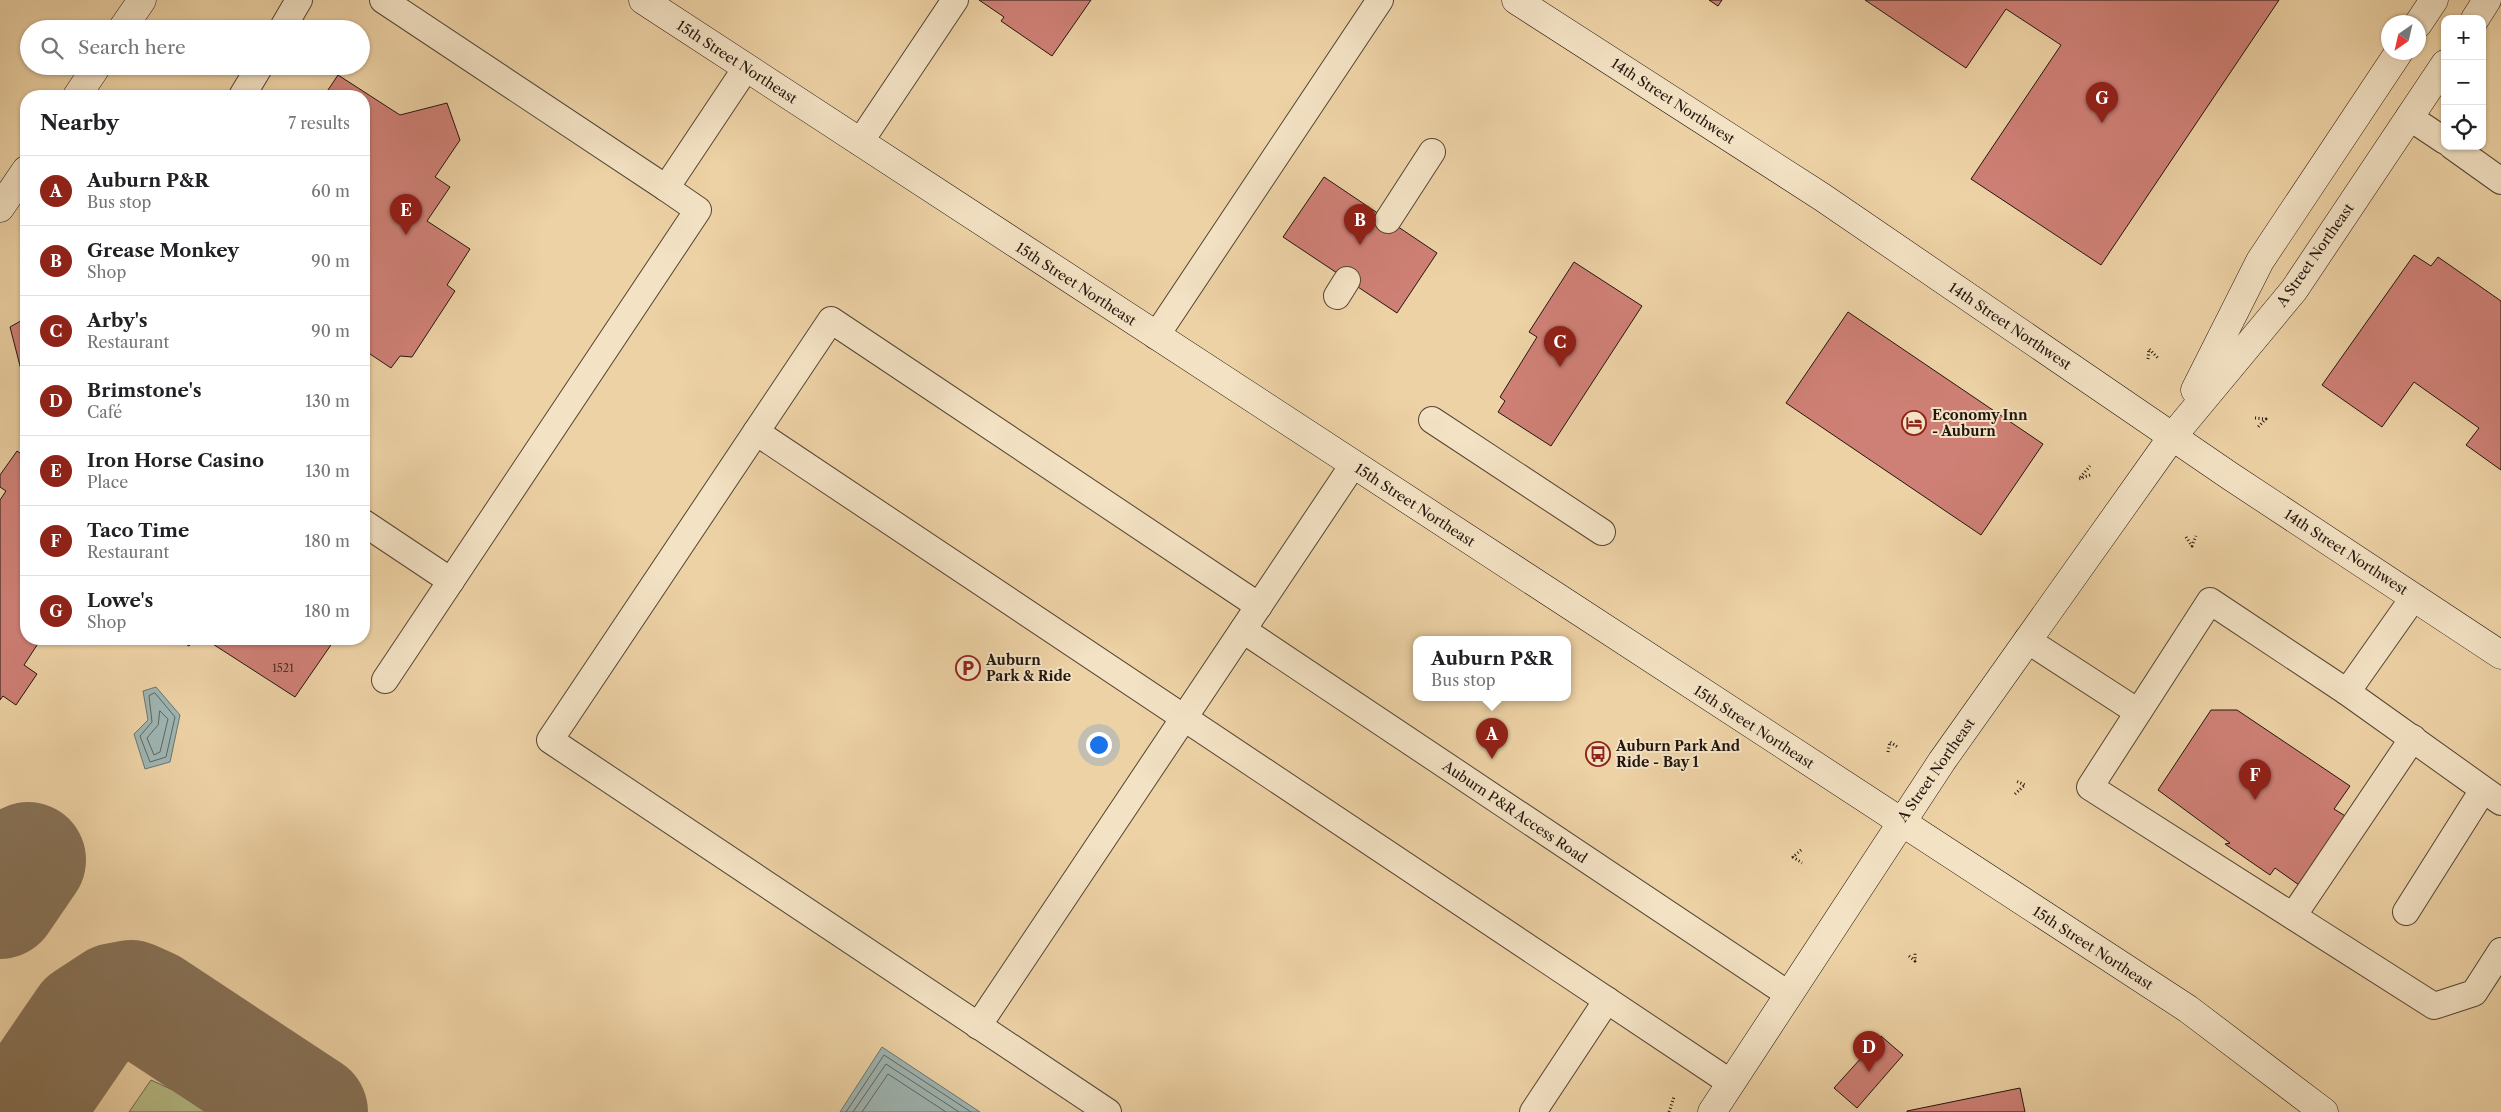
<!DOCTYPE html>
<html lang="en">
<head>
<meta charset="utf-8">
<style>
	:root { --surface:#fff; --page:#f6f6f6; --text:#202124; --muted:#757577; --line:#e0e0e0; --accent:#8f2418 }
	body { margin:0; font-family:"Libre Caslon Text",serif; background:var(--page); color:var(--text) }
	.controls { position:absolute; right:15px; top:15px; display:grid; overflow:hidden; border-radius:10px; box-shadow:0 1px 4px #0004 }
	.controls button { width:45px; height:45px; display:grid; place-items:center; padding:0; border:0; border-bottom:1px solid var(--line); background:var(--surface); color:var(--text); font:25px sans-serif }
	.compass { position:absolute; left:2381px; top:15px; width:45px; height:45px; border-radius:50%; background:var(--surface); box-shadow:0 1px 4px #0004; rotate:214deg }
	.you { position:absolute; left:1098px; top:744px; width:18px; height:18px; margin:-12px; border:4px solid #fff; border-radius:50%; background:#1a73e8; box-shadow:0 0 0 8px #1a73e833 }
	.badge { display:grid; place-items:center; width:32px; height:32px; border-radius:50%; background:var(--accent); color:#fff; font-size:16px; font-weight:700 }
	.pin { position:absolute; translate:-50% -41px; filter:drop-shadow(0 1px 2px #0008) }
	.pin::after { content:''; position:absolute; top:26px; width:18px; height:15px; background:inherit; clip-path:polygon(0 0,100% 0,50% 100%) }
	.popup { position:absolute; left:1413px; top:636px; width:158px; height:65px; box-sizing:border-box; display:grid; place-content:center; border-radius:10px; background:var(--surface); filter:drop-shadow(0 1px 4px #0005); font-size:16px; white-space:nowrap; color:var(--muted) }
	.popup b { font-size:19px; color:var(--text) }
	.popup::after { content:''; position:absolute; left:50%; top:100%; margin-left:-10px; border:10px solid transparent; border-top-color:var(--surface) }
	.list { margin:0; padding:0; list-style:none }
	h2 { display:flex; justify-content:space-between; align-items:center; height:65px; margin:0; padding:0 20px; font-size:21px }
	h2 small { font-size:16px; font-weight:400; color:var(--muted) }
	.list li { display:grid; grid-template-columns:32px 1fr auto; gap:15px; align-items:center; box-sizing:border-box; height:70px; padding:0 20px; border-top:1px solid var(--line) }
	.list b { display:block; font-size:19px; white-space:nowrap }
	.list p { margin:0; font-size:16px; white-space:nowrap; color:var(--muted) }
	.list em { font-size:16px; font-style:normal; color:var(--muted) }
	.icon { flex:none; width:28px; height:28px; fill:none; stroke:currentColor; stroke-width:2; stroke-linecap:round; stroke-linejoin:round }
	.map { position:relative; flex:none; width:2501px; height:1112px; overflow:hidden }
	.search { position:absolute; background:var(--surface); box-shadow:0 1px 4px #0004; left:20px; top:20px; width:350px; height:55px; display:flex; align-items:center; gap:12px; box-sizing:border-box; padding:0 18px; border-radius:28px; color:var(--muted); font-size:19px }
	.panel { position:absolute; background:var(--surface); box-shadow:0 1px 4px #0004; left:20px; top:90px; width:350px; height:555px; border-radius:20px }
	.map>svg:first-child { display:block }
	.green { fill:#b6bd88; stroke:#6c694a }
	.water { fill:#9eb5b2; stroke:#6c7570 }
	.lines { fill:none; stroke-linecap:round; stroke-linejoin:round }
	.shore { stroke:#606560; stroke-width:1 }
	.taxiway { stroke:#887459; stroke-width:116 }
	.building { fill:#cf8076; stroke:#22150d }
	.lane-casing { stroke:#543; stroke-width:28 }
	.secondary-casing { stroke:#22150d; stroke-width:29 }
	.path { stroke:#22150d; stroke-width:3; stroke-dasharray:1 2.5; stroke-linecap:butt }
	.lane { stroke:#f3e2c4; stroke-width:26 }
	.secondary { stroke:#f3e2c4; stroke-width:28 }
	.labels { text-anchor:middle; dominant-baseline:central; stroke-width:4; stroke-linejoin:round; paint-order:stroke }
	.number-label { font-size:11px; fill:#4d3027 }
	.street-label { font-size:14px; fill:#22150d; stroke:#f3e2c4 }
	.poi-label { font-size:14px; font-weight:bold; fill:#22150d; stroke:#f3e2c4; text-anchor:start }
</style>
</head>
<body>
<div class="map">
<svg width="2501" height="1112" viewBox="0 0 2501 1112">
	<rect width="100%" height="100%" fill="#edd2a5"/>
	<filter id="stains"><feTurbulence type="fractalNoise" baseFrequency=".004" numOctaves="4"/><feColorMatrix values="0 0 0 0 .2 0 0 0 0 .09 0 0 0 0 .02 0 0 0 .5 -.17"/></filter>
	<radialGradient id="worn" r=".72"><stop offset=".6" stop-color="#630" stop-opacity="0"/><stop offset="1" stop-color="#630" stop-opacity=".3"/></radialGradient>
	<polygon class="green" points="151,1080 220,1112 129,1112"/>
	<g class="water">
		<polygon points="156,687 180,715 170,762 145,769 134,734 148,720 143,691"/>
		<polygon points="882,1047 980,1112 840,1112"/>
	</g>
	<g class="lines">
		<g class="shore">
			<polygon points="155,693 175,717 166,757 150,762 140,736 152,722 149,696"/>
			<polygon points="160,711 168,719 160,752 154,755 147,738 158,725"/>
			<polyline points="846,1112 884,1055 971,1112"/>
			<polyline points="853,1112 886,1064 959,1112"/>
			<polyline points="862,1112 888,1074 946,1112"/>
		</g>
		<g class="taxiway">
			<polyline points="0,901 28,860"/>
			<polyline points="23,1112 86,1020 115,1001 131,998 151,1007 310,1112"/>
		</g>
	</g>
	<g class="building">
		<polygon points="979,0 1091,0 1052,56 1001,21 1004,17"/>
		<polygon points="1709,0 1722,0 1718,6"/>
		<polygon points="1865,0 2279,0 2101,265 1971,179 2061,45 2006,9 1966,68"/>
		<polygon points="338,75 400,115 447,103 460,140 435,177 450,187 427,221 470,249 447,285 455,291 412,357 400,356 391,368 364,350 364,96 324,96"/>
		<polygon points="1324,177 1437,253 1397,313 1283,237"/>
		<polygon points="2414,255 2431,266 2438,257 2501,301 2501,470 2466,445 2479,428 2414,382 2382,427 2322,385"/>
		<polygon points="1574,262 1642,306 1551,446 1498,412 1505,401 1500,397 1537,337 1529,332"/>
		<polygon points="1848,312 2043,444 1981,535 1786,403"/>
		<polygon points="26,318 26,389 10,327"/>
		<polygon points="17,451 26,457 26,639 41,639 24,665 37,674 16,705 3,696 0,700 0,500 6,491 0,487 0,475"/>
		<polygon points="177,639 194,639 189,646"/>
		<polygon points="205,639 335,639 295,697"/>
		<polygon points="2211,710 2237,710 2350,786 2334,809 2347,817 2299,885 2275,868 2270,875 2225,844 2230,843 2158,790"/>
		<polygon points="1881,1036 1903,1055 1857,1108 1834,1088"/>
		<polygon points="2020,1088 2025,1112 1907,1112 1907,1111"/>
	</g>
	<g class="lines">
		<defs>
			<g id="lane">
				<polyline points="383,0 666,188"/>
				<polyline points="282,29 299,0"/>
				<polyline points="242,96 260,66"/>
				<polyline points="2409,117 2445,141"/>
				<polyline points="860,142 955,0"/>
				<polyline points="2452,146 2501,181"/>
				<polyline points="1388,220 1432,152"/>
				<polyline points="1337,296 1347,280"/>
				<polyline points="1156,336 1380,0"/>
				<polyline points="1432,420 1602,532"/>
				<polyline points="756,432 1731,1083"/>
				<polyline points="364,523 451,581"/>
				<polyline points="1243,630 1788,994"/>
				<polyline points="2027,640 2138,712"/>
				<polyline points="385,680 698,210 666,188 746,68"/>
				<polyline points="2347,692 2414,597"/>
				<polyline points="2501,802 2347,692 2210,601 2090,787 2434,1006 2474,993 2501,951"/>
				<polyline points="2406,912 2483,790"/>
				<polyline points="2293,916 2413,738"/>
				<polyline points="978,1026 1353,465"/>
				<polyline points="1108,1112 550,740 831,320 1259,606"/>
				<polyline points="1533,1112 1607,1000"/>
			</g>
			<g id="secondary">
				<polyline points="643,0 2188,1009 2324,1112"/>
				<polyline points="1516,0 1822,197 2230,476 2501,655"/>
				<polyline points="2475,19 2487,0"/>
				<polyline points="2418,24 2434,0"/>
				<polyline points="122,29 142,0"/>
				<polyline points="77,96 97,66"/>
				<polyline points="0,208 26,170"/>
				<polyline points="2195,390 2260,261 2399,52"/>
				<polyline points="1712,1112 1942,761 2172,437 2294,290 2445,64"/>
			</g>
		</defs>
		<use href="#lane" class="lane-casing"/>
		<use href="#secondary" class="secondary-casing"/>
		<g class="path">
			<polyline points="2148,359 2149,349 2159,359"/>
			<polyline points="2255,418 2266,419 2258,427"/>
			<polyline points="2090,475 2079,479 2090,466"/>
			<polyline points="2186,537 2192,546 2196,536"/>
			<polyline points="1888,752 1890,742 1899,748"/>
			<polyline points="2015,794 2025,785 2016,781"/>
			<polyline points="1801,850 1793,857 1802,863"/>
			<polyline points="1909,956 1915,961 1915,952"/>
			<polyline points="1669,1112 1674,1097"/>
		</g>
		<use href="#lane" class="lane"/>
		<use href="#secondary" class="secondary"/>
	</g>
	<defs>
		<symbol id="hotel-ring" viewBox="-11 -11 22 22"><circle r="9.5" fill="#f3e2c4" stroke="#8f2418" stroke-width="1.5"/><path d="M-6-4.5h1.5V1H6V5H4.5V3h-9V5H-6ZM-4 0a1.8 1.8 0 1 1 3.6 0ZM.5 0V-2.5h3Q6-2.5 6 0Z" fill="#8f2418"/></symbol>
		<symbol id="parking-ring" viewBox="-11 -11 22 22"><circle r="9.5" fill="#f3e2c4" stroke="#8f2418" stroke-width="1.5"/><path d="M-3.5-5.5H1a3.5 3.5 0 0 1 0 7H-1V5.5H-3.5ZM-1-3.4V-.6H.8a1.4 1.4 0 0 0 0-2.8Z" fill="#8f2418"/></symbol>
		<symbol id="bus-ring" viewBox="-11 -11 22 22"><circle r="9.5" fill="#f3e2c4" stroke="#8f2418" stroke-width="1.5"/><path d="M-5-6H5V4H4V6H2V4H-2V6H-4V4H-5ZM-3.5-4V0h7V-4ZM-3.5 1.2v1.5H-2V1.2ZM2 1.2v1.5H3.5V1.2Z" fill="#8f2418"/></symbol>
	</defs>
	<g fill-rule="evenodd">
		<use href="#hotel-ring" x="1900" y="409" width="28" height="28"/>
		<use href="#parking-ring" x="954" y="654" width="28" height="28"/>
		<use href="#bus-ring" x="1584" y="740" width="28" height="28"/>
	</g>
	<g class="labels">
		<g class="number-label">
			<text x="283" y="668">1521</text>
		</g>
		<g class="street-label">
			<text transform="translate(737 62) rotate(33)">15th Street Northeast</text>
			<text transform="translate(1673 101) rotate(33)">14th Street Northwest</text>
			<text transform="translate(2315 255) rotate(-55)">A Street Northeast</text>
			<text transform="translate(1076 284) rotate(33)">15th Street Northeast</text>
			<text transform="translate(2010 326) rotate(34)">14th Street Northwest</text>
			<text transform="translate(1415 505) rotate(33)">15th Street Northeast</text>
			<text transform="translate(2346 552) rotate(33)">14th Street Northwest</text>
			<text transform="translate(1754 727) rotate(33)">15th Street Northeast</text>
			<text transform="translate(1936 770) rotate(-55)">A Street Northeast</text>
			<text transform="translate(1515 812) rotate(34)">Auburn P&amp;R Access Road</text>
			<text transform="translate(2093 948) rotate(33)">15th Street Northeast</text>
		</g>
		<g class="poi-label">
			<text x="1932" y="415">Economy Inn<tspan x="1932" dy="16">- Auburn</tspan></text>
			<text x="986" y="660">Auburn<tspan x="986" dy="16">Park &amp; Ride</tspan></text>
			<text x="1616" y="746">Auburn Park And<tspan x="1616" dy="16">Ride - Bay 1</tspan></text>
		</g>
	</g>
	<rect width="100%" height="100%" filter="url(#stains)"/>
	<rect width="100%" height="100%" fill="url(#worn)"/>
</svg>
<div class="controls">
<button>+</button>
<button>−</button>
<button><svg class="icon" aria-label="locate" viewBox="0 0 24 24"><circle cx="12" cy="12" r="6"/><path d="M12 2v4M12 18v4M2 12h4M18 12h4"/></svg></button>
</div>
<svg class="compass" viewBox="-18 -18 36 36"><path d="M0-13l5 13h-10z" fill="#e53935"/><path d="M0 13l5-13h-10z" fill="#757577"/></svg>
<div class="you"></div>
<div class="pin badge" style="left:1492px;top:759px">A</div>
<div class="popup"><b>Auburn P&amp;R</b>Bus stop</div>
<div class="pin badge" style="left:1360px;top:245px">B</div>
<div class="pin badge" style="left:1560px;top:367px">C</div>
<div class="pin badge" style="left:1869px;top:1072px">D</div>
<div class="pin badge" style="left:406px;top:235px">E</div>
<div class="pin badge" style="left:2255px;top:800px">F</div>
<div class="pin badge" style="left:2102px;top:123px">G</div>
<div class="search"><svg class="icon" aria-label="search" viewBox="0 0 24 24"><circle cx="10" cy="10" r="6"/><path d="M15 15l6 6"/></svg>Search here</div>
<section class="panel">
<h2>Nearby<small>7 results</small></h2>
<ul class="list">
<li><span class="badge">A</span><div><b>Auburn P&amp;R</b><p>Bus stop</p></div><em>60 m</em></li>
<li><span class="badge">B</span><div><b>Grease Monkey</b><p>Shop</p></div><em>90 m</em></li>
<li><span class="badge">C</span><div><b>Arby's</b><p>Restaurant</p></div><em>90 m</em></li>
<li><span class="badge">D</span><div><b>Brimstone's</b><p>Café</p></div><em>130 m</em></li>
<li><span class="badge">E</span><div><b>Iron Horse Casino</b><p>Place</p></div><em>130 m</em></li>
<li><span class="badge">F</span><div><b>Taco Time</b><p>Restaurant</p></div><em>180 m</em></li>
<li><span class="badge">G</span><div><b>Lowe's</b><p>Shop</p></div><em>180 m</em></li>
</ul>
</section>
</div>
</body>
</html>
